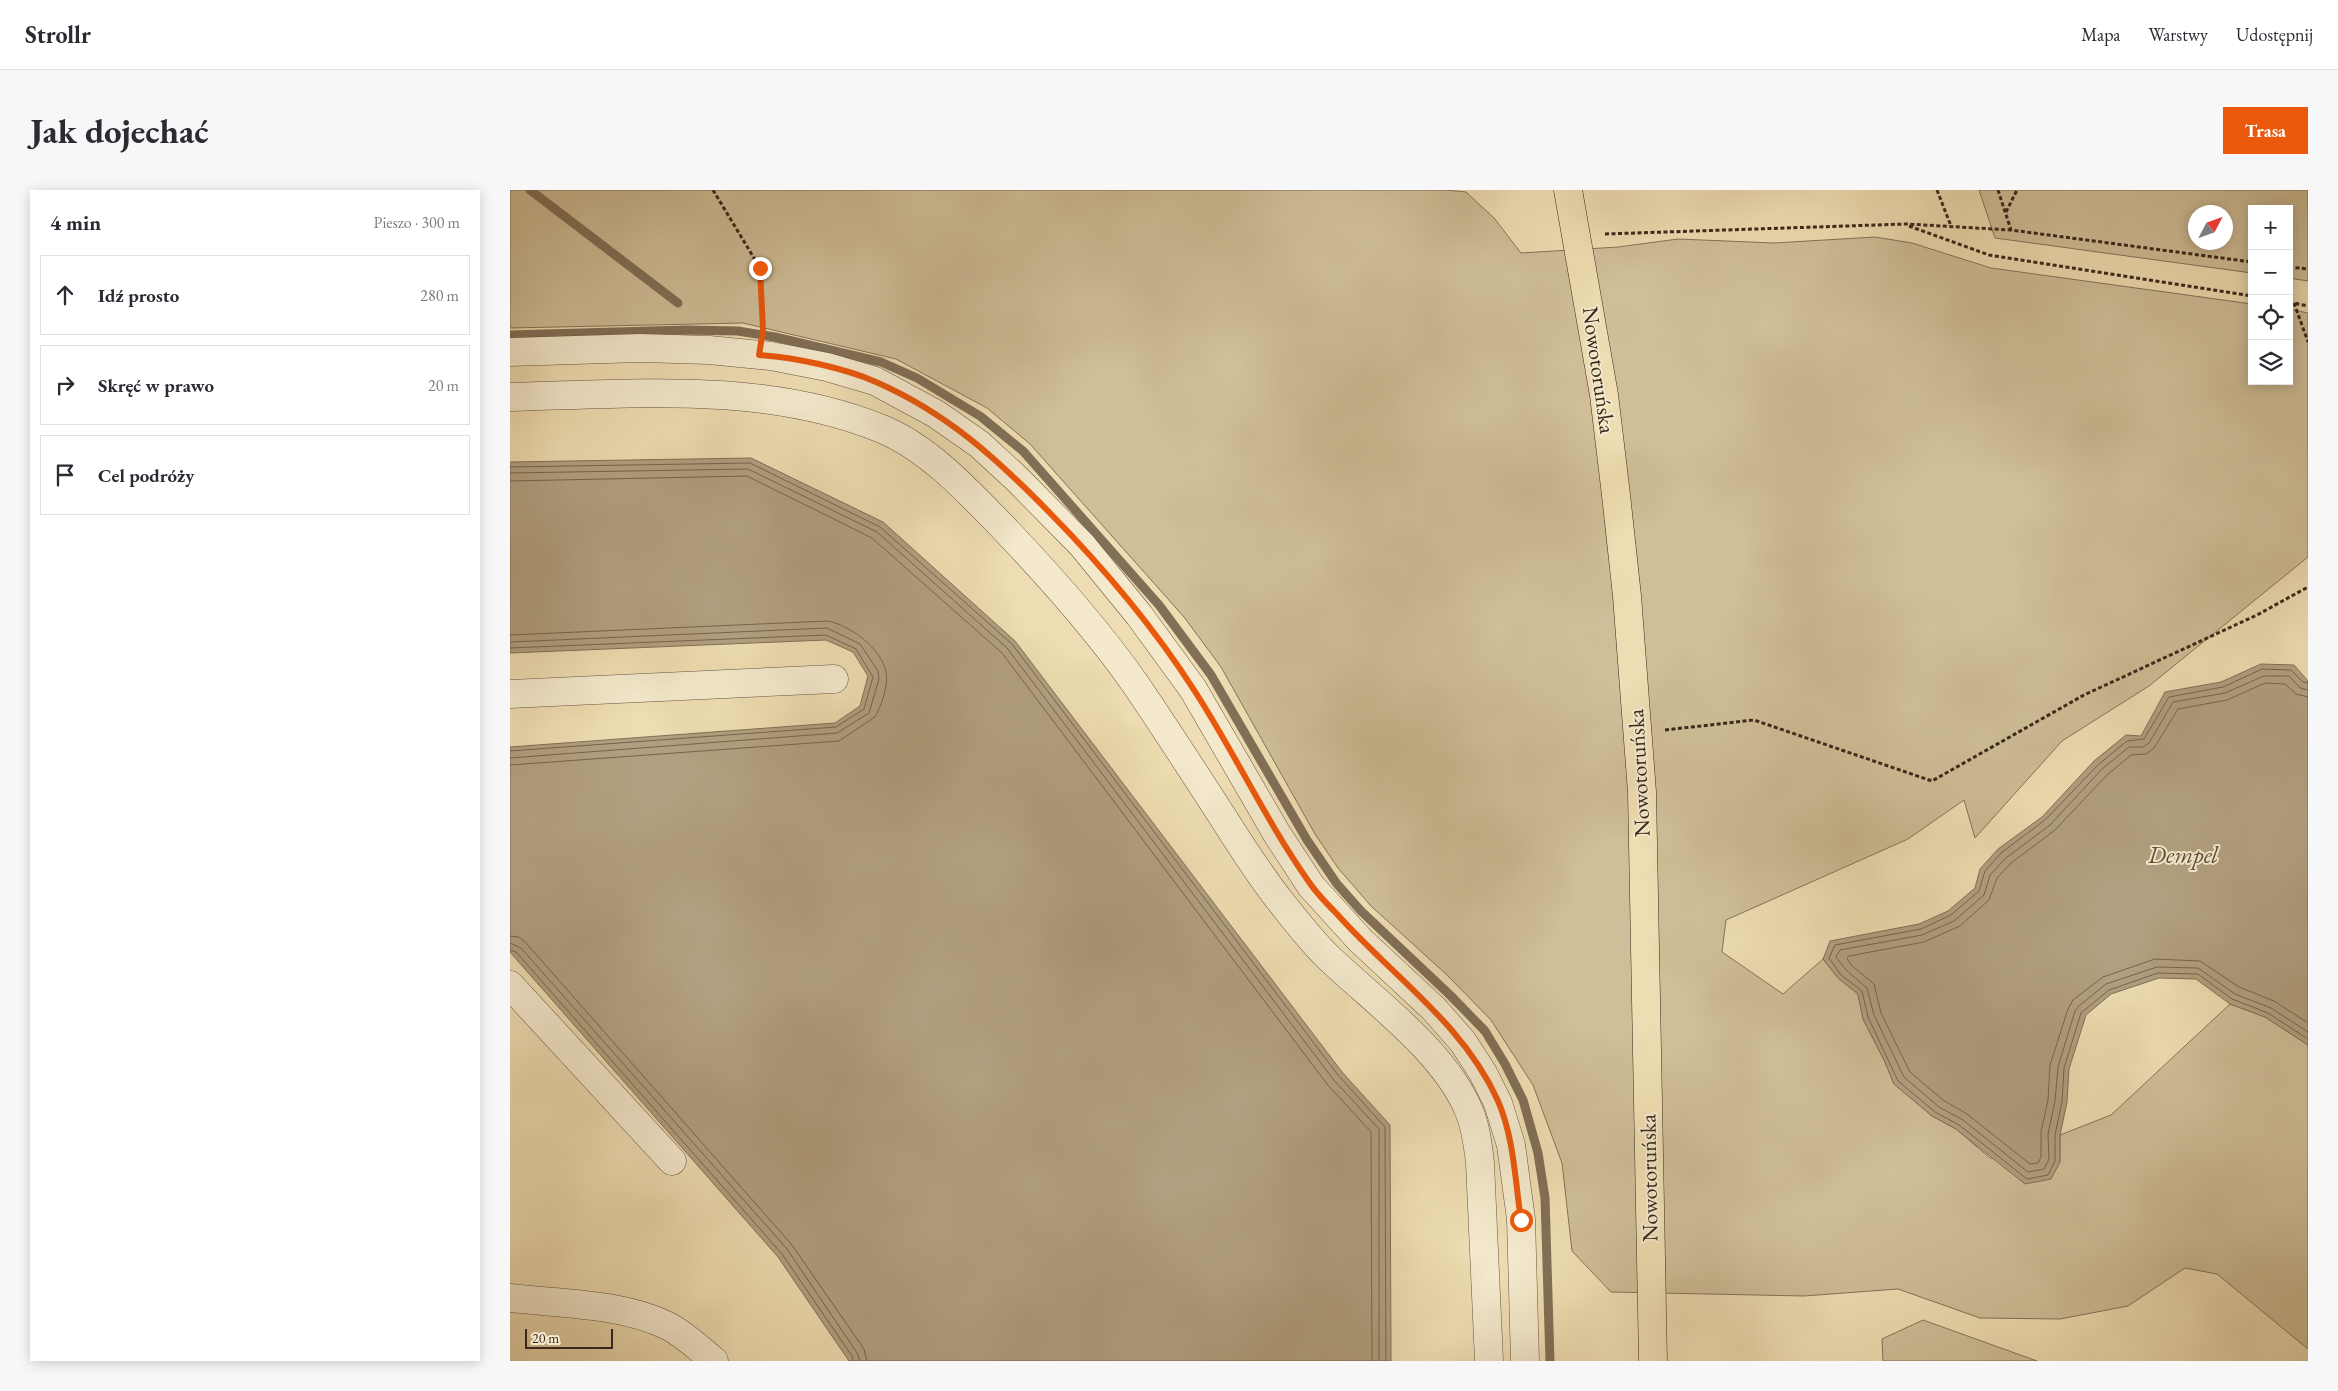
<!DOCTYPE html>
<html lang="pl">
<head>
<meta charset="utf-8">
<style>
	:root { --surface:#fff; --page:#f7f7f7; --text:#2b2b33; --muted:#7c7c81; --line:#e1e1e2; --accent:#ea580c }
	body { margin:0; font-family:"EB Garamond",serif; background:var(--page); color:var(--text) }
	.controls { position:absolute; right:15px; top:15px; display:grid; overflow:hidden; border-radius:0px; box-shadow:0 2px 12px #0003 }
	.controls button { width:45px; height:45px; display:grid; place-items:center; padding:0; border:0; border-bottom:1px solid var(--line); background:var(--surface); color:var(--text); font:25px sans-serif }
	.compass { position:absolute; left:1678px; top:15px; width:45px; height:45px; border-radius:50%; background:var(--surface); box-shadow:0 2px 12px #0003; rotate:49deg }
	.scale { position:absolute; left:15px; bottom:12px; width:88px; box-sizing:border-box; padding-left:5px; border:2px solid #3a281c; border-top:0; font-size:14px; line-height:18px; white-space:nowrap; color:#3a281c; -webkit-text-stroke:4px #f4e9cd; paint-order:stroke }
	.stop { position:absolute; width:15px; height:15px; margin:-11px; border:4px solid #ea580c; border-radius:50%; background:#fff }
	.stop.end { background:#ea580c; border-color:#fff; box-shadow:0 1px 5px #0008 }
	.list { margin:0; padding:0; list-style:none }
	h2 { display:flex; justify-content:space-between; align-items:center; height:65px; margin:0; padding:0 20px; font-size:21px }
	h2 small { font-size:16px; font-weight:400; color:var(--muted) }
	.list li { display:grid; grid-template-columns:32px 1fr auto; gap:15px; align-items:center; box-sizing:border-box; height:80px; margin:0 10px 10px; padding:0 10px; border:1px solid var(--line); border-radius:0px }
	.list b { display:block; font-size:19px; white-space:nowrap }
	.list em { font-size:16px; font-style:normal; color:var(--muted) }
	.icon { flex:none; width:28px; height:28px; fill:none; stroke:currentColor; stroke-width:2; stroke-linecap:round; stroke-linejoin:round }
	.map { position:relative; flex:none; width:1798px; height:1171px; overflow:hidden; border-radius:0px }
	header { display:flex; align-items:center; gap:30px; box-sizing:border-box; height:70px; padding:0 25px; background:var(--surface); border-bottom:1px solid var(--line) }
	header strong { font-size:24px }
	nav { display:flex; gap:28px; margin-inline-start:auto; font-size:18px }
	.intro { display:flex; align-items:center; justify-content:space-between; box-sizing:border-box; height:120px; padding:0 30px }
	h1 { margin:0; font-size:35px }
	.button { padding:12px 22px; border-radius:0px; background:var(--accent); color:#fff; font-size:18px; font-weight:700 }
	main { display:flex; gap:30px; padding:0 30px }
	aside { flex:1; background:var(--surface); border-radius:0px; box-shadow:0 2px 12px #0003 }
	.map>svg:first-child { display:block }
	.green { fill:#cfbe98; stroke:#84735a; fill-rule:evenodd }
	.water { fill:#b19f7f; stroke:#816f57 }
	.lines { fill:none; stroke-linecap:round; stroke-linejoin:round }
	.shore { stroke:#76644e; stroke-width:1 }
	.stream { stroke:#816f57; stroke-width:9 }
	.minor-casing { stroke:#675542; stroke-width:29 }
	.major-casing { stroke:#3a281c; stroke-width:29 }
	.path { stroke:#3a281c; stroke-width:3; stroke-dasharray:4 2.5; stroke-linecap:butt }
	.minor { stroke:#f4e9cd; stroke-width:28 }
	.major { stroke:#eeddb2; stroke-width:28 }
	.route { stroke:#ea580c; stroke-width:6 }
	.labels { text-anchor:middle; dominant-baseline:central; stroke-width:4; stroke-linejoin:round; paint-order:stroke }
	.street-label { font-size:22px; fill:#3a281c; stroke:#f4e9cd }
	.water-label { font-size:24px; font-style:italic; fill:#5e4c3a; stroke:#f4e9cd }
</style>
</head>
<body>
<header>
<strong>Strollr</strong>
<nav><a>Mapa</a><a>Warstwy</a><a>Udostępnij</a></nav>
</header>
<div class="intro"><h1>Jak dojechać</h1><a class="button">Trasa</a></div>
<main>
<aside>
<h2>4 min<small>Pieszo · 300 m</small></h2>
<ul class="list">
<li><svg class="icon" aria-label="ahead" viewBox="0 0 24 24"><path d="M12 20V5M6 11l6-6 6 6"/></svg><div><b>Idź prosto</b></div><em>280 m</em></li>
<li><svg class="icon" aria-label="right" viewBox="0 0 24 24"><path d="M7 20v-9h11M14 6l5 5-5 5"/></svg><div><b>Skręć w prawo</b></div><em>20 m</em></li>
<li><svg class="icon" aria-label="arrive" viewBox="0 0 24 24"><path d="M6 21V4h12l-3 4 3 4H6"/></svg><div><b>Cel podróży</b></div></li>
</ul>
</aside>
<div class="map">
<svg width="1798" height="1171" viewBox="0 0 1798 1171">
	<rect width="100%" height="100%" fill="#eeddb2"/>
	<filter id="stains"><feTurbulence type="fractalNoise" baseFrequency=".004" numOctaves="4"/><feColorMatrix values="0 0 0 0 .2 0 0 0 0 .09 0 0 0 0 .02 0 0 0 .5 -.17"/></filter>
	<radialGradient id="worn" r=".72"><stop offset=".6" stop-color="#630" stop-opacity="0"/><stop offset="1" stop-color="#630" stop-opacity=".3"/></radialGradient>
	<g class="green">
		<polygon points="0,0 936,0 956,2 984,28 1011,63 1108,57 1168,49 1264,53 1365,47 1402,53 1481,78 1742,114 1742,191 1779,191 1779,119 1798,123 1798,367 1639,496 1552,551 1465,648 1454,610 1398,649 1216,730 1212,762 1273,804 1313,769 1328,788 1348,804 1353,829 1375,872 1384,894 1422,926 1446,939 1480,968 1550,972 1550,945 1601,925 1720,814 1755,827 1798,855 1798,1159 1707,1084 1675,1078 1618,1116 1550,1129 1470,1128 1388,1099 1294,1106 1101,1102 1062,1061 1052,973 1023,895 981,830 936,784 861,716 828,678 805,644 711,477 674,427 520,254 477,218 386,169 233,133 0,138"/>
		<path d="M1469 0H1798V91L1779 88V19H1742V83L1485 48ZM1716 22V52H1686V22Z"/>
		<polygon points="1413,1130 1527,1171 1373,1171 1372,1149"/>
	</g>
	<g class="water">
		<polygon points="241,268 373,332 505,451 832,882 880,935 881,1171 339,1171 268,1067 0,762 0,557 325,533 350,516 358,486 343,462 316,450 0,463 0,272"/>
		<polygon points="1751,474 1784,475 1798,491 1798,855 1755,827 1720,814 1686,789 1649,788 1601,804 1576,825 1559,879 1557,912 1550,945 1550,972 1541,989 1515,994 1446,939 1422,926 1384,894 1375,872 1353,829 1348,804 1328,788 1313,769 1320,751 1409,734 1438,721 1465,698 1470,679 1488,659 1532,627 1584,571 1616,545 1631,546 1655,502 1711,492"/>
	</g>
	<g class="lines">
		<g class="shore">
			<polyline points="0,277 240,273 370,337 502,454 828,885 875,937 876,1171"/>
			<polyline points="0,283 238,279 367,342 497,458 823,889 869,939 869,1171"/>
			<polyline points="0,291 237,286 362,348 492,463 817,894 861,942 862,1171"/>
			<path d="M0 445 318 431C341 436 371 458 376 482 379 494 371 517 365 527L329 551 0 575"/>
			<polyline points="0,452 317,438 350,454 368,481 369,489 359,523 327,543 0,568"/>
			<polyline points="0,458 316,445 346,459 363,487 354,519 326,537 0,561"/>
			<polyline points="1798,493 1793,492 1781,480 1752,479 1713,497 1659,507 1634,549 1617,551 1588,575 1535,630 1491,663 1475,681 1469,701 1441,725 1411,739 1325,755 1319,768 1331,785 1352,801 1358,827 1388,891 1425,922 1449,935 1517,989 1538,985 1545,971 1545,945 1552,912 1554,878 1571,823 1599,800 1648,783 1688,784 1722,809 1758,823 1798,849"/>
			<polyline points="1798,500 1790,498 1779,486 1754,486 1715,503 1663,512 1639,553 1633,557 1619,557 1592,579 1540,635 1496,668 1480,685 1474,705 1444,731 1412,745 1330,760 1326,767 1336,780 1357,798 1364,825 1394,887 1429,917 1453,930 1518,982 1534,979 1539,969 1538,944 1545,911 1548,877 1565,821 1569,816 1596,794 1647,777 1688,778 1725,804 1761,818 1798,842"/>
			<polyline points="1798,507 1786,504 1775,494 1755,493 1717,510 1668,519 1644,558 1636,564 1621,565 1597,585 1545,640 1501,673 1487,688 1479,710 1450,736 1414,752 1339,766 1337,768 1341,775 1364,794 1371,823 1400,882 1433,910 1457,924 1520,974 1528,973 1531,967 1531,942 1538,910 1540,875 1558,819 1563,810 1593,787 1645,769 1690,771 1729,797 1764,811 1798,833"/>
			<polyline points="0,746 9,747 16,753 282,1055 354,1159 357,1171"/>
			<polyline points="0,753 11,758 277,1059 347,1163 350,1171"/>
			<polyline points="0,760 6,762 272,1064 342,1166 343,1171"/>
		</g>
		<g class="stream">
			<polyline points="20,0 168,113"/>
			<polyline points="0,145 176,140 228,141 265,147 371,172 407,188 470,226 513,261 649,415 701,485 797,650 827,694 851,721 940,805 975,841 995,874 1013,910 1028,963 1035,1008 1040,1171"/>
		</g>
		<defs>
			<g id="minor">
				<polyline points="0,162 130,158 199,160 261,166 317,177 365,191 426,224 469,254 506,288 572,355 629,425 683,499 767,644 801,696 850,750 924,819 953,852 973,883 988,913 1001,955 1011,1029 1015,1171"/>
				<path d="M0 207C124 204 254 191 372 239 416 257 454 297 487 331 536 382 585 436 626 495 656 539 685 584 714 629 732 657 750 686 771 712 786 731 802 752 819 768 866 813 934 861 959 921 966 937 968 956 970 973L979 1171"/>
				<polyline points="0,504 324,489"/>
				<polyline points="0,795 162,971"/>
				<path d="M0 1108C52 1114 111 1113 158 1136 175 1145 190 1159 204 1171"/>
			</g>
			<polyline id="major" points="1058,0 1094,205 1106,305 1117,406 1132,602 1143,1171"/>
		</defs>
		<use href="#minor" class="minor-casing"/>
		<use href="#major" class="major-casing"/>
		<g class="path">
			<polyline points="203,0 250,78 253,136"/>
			<polyline points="1427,0 1441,36"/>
			<polyline points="1488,0 1501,40 1742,72"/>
			<polyline points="1496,22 1507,0"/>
			<polyline points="1399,36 1479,65 1742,106"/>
			<polyline points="1095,44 1396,34 1501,40"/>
			<polyline points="1779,77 1798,79"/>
			<polyline points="1779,112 1798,116"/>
			<polyline points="1784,113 1798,152"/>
			<polyline points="1155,540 1244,530 1422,591 1574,505 1747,425 1798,397"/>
		</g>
		<use href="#minor" class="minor"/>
		<use href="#major" class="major"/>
	</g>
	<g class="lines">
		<path class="route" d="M250 78 253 140 249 165C283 167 335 178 366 192 437 223 486 268 539 322 592 376 643 436 684 500 725 563 756 631 799 692 807 704 817 714 827 724 882 786 953 833 988 911 1004 948 1005 990 1011 1030"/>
	</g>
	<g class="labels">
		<g class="street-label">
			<text transform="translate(1089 180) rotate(82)">Nowotoruńska</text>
			<text transform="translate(1129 583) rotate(-93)">Nowotoruńska</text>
			<text transform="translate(1139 988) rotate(-91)">Nowotoruńska</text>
		</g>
		<g class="water-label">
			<text x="1673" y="664">Dempel</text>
		</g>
	</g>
	<rect width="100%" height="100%" filter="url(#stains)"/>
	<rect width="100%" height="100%" fill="url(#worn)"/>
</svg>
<div class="controls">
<button>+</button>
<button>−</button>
<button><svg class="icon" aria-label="locate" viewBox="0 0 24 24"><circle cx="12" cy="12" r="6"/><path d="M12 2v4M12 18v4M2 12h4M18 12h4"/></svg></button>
<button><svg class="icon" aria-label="layers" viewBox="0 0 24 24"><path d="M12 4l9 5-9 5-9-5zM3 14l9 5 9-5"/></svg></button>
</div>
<svg class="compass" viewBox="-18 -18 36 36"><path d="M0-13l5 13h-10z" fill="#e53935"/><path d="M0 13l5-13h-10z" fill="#7c7c81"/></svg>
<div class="scale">20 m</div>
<div class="stop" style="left:1011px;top:1030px"></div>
<div class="stop end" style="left:250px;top:78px"></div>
</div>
</main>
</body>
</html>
